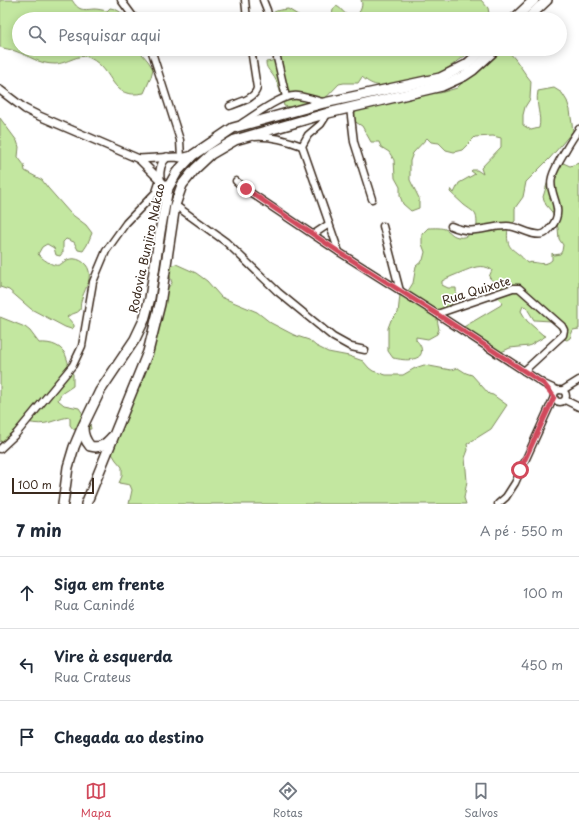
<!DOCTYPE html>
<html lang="pt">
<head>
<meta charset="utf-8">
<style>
	:root { --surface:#fff; --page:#f6f6f7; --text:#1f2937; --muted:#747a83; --line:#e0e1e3; --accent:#d1495b }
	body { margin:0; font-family:"Playpen Sans",sans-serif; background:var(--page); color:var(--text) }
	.scale { position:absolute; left:12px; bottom:10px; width:82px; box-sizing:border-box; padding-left:4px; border:2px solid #3b2a1e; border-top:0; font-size:11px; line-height:14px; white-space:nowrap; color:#3b2a1e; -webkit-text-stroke:3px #fff; paint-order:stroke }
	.stop { position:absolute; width:12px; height:12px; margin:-9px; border:3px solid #d1495b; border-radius:50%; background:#fff }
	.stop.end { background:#d1495b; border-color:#fff; box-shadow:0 1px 4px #0008 }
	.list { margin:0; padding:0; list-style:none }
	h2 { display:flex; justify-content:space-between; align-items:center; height:52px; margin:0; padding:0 16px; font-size:17px }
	h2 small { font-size:13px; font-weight:400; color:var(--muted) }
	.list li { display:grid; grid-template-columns:26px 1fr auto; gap:12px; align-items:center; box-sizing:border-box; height:72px; padding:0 16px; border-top:1px solid var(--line) }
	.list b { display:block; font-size:15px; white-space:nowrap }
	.list p { margin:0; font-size:13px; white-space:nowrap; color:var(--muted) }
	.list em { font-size:13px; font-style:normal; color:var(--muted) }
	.icon { flex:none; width:22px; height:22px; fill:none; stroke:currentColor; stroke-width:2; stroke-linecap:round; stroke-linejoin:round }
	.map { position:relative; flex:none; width:579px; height:504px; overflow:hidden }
	.search { position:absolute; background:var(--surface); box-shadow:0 2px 10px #0003; left:12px; right:12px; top:12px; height:44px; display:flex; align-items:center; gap:10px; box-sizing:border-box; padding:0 14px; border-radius:22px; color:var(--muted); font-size:15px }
	.sheet { height:268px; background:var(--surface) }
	nav { display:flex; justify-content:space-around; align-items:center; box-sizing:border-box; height:56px; border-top:1px solid var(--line); background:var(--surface); font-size:11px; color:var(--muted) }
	nav a { display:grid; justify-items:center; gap:2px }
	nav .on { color:var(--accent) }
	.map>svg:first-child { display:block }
	.green { fill:#c3e7a0; stroke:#7f885f }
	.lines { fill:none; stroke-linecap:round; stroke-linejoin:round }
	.minor-casing { stroke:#3b2a1e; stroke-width:9 }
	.tertiary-casing { stroke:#3b2a1e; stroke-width:10 }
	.primary-casing { stroke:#3b2a1e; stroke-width:12 }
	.minor { stroke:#fff; stroke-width:6 }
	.tertiary { stroke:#fff; stroke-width:7 }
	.primary { stroke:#fff; stroke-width:9 }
	.route { stroke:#d1495b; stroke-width:5 }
	.labels { text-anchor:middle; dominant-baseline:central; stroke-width:3.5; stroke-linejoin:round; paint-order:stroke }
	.street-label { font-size:12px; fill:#3b2a1e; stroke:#fff }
</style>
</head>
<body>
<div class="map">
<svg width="579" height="504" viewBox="0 0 579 504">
	<rect width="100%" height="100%" fill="#fff"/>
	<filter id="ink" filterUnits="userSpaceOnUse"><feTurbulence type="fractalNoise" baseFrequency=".025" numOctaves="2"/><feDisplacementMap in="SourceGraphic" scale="8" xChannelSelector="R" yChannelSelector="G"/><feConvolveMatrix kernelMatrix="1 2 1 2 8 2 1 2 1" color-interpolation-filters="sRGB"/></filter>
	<g filter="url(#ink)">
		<g class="green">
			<path d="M0 0H72C79 11 82 10 94 9 98 9 102 10 107 11L110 8C118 9 123 14 128 19H19V49H142V54L148 61 153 69 151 77 144 93C109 100 116 71 90 58 80 52 67 64 55 64 38 64 30 56 15 51 10 49 5 49 0 47Z"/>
			<path d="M361 0H481L488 8 490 19H331L333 10 336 6C342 8 345 16 351 17 359 17 364 6 361 0Z"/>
			<path d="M288 9 298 15 311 19H268C272 10 280 10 288 9Z"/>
			<path d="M268 49H474C446 71 432 80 397 84 381 86 375 88 362 77L358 83H344L339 84 317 107 304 110 284 106C281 95 279 83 272 74 269 70 266 68 266 62L272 61 274 58Z"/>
			<path d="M499 52H509C518 61 523 72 531 81L530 99 525 107 523 115V125L531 130 539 128C542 115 535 106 538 91L554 88 562 93 567 101 570 110 573 131 550 158 526 182 523 197 515 208V221L508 227C505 253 514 246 527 263 536 260 544 268 552 260V253L554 255 560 254 562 251 563 245 559 239 558 228 552 212 546 205 543 197 547 184 561 162 570 166 579 163V329L573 330 570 338 567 340 564 339 555 322 551 321 534 320 526 307 523 306 521 311 527 321 543 335 546 336 529 346 510 348 501 352H495L462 328 501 305 502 302 498 298C502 288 495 284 489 277L492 270C482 263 472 268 462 272 455 275 449 277 442 281V285L448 288H456C458 300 445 312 437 319L439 329 437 334 428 339 416 337V340C423 346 425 357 413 359 407 361 399 359 393 358L388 351V328L391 320 398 313 400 295 408 291 413 283 416 266 423 260 425 252 422 244V234L428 228C434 228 442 227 447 230 450 232 452 235 455 236 464 240 471 234 477 228 477 212 476 214 464 205 459 201 455 196 450 192L451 189 454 193 459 183 475 174 471 171 472 170H477L483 174 481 168 501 147V138L493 136 475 137 462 150 454 152 446 150 439 143 431 142 427 138 413 153 410 161V180L419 198V208L411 211 403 204 400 196V187L395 178 394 160 389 152 381 147 379 142H371L362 126 354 121 355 113 362 106 378 103H388L411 92 440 93 457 88 463 82 468 74Z"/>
			<path d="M0 118 17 141 19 147 18 157 24 165 25 171 42 180 48 188 70 213 86 225 92 233 87 245 83 251 78 250 74 242 66 239 63 242V252L60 256 56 255 54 248 47 244 42 247 38 254C41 258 53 267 59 265 62 264 64 261 67 260 76 256 87 262 89 271 91 282 84 290 81 301 80 303 81 307 80 310 77 314 71 313 67 317L74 325V327L71 329 65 327 31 309 9 290 0 287Z"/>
			<polygon points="176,264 196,273 207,281 221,297 257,312 271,323 294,335 309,340 316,346 328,352 349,356 363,361 369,368 373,371 386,375 403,375 415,368 424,365 451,370 458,368 466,373 472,375 489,394 493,395 507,405 491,429 467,444 468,450 465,458 467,481 464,498 466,504 129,504 132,490 130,485 119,483 122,476 122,467 116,460 111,452 145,367 150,364 149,356 165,291 172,283 169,273 172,265"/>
			<path d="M0 317 25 327 30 331 39 343C51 342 64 346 67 359 69 365 69 369 73 374V386L61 394 58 400 64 405 79 408 90 424 91 429 79 430 73 429 70 425V419L69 417C51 420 47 427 27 422L16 428 2 442H0Z"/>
		</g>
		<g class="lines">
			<defs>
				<g id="minor">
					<polyline points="121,0 135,19"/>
					<polyline points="245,0 247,19"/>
					<polyline points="263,0 267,10 269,19"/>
					<polyline points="151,49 180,140 181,158"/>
					<polyline points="275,49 286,97"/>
					<path d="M230 106C239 102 255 99 257 88L251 49"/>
					<polyline points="350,108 354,142 372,199"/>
					<path d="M242 123C257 114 281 94 298 96 306 97 315 100 323 102"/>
					<path d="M255 137C271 136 286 140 302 146"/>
					<polyline points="302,146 339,252"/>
					<polyline points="302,146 308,135 321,124 328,113"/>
					<polyline points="236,181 245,189 339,252 437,314 544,384 557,390"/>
					<polyline points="175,205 226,242 278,292 333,337 351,347 365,350"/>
					<polyline points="383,226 400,291"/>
					<path d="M451 226C474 236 485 226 507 226 519 226 531 237 543 234 547 233 549 229 552 226 566 207 547 195 552 177 555 166 572 139 579 129"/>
					<polyline points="314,234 329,224"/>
					<polyline points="437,314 513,288 519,288 562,326 564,330 563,335 524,371"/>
					<circle cx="560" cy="396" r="6"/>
					<polyline points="563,390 579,380"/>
					<polyline points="565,400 579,407"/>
					<polyline points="0,449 16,434 73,365 82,346 93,282 106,251 126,223 156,192 160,180"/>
					<polyline points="498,504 506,497 515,483 554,397"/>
				</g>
				<g id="tertiary">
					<polyline points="0,90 25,109 37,115 139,159 168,188"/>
					<polyline points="139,159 176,157 181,158 193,155"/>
					<path d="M160 180C159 171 160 163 167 157"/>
				</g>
				<g id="primary">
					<polyline points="514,19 534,0"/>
					<polyline points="527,19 547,0"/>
					<path d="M83 428C83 435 85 440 90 446 100 449 106 444 112 437"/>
					<polyline points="63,504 68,467 74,447 83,426 100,391 135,339 144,320 150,298 160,232 168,188 177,172 193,155 233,128 324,103 440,78 466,65 484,49"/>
					<polyline points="86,504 148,352 160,304 175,205 182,185 195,169 211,154 235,140 328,113 442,86 464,76 473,70 496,49"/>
				</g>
			</defs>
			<use href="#minor" class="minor-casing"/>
			<use href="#tertiary" class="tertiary-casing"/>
			<use href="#primary" class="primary-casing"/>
			<use href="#minor" class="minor"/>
			<use href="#tertiary" class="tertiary"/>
			<use href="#primary" class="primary"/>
		</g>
	</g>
	<g class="lines" filter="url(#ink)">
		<polyline class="route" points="246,189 339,252 437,314 544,384 554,397 520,470"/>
	</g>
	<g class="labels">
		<g class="street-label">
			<text transform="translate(146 248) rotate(-78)">Rodovia Bunjiro Nakao</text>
			<text transform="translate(476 290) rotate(-17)">Rua Quixote</text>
		</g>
	</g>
</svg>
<div class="scale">100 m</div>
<div class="stop" style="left:520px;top:470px"></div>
<div class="stop end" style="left:246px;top:189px"></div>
<div class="search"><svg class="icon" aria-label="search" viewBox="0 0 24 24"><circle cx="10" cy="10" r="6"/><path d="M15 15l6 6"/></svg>Pesquisar aqui</div>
</div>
<section class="sheet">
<h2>7 min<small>A pé · 550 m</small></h2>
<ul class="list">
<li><svg class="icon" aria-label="ahead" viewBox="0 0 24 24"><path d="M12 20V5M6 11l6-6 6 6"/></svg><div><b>Siga em frente</b><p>Rua Canindé</p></div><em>100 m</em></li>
<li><svg class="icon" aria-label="left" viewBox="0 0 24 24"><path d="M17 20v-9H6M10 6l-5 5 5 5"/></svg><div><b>Vire à esquerda</b><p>Rua Crateus</p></div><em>450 m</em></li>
<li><svg class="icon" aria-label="arrive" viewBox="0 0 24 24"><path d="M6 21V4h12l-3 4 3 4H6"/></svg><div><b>Chegada ao destino</b></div></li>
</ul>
</section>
<nav>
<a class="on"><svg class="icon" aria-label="map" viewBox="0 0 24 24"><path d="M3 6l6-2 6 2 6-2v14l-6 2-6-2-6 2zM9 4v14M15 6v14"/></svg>Mapa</a>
<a><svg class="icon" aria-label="directions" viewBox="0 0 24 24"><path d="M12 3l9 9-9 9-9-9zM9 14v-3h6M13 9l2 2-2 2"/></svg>Rotas</a>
<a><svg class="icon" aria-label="saved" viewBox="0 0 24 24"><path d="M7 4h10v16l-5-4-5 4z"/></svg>Salvos</a>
</nav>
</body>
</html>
